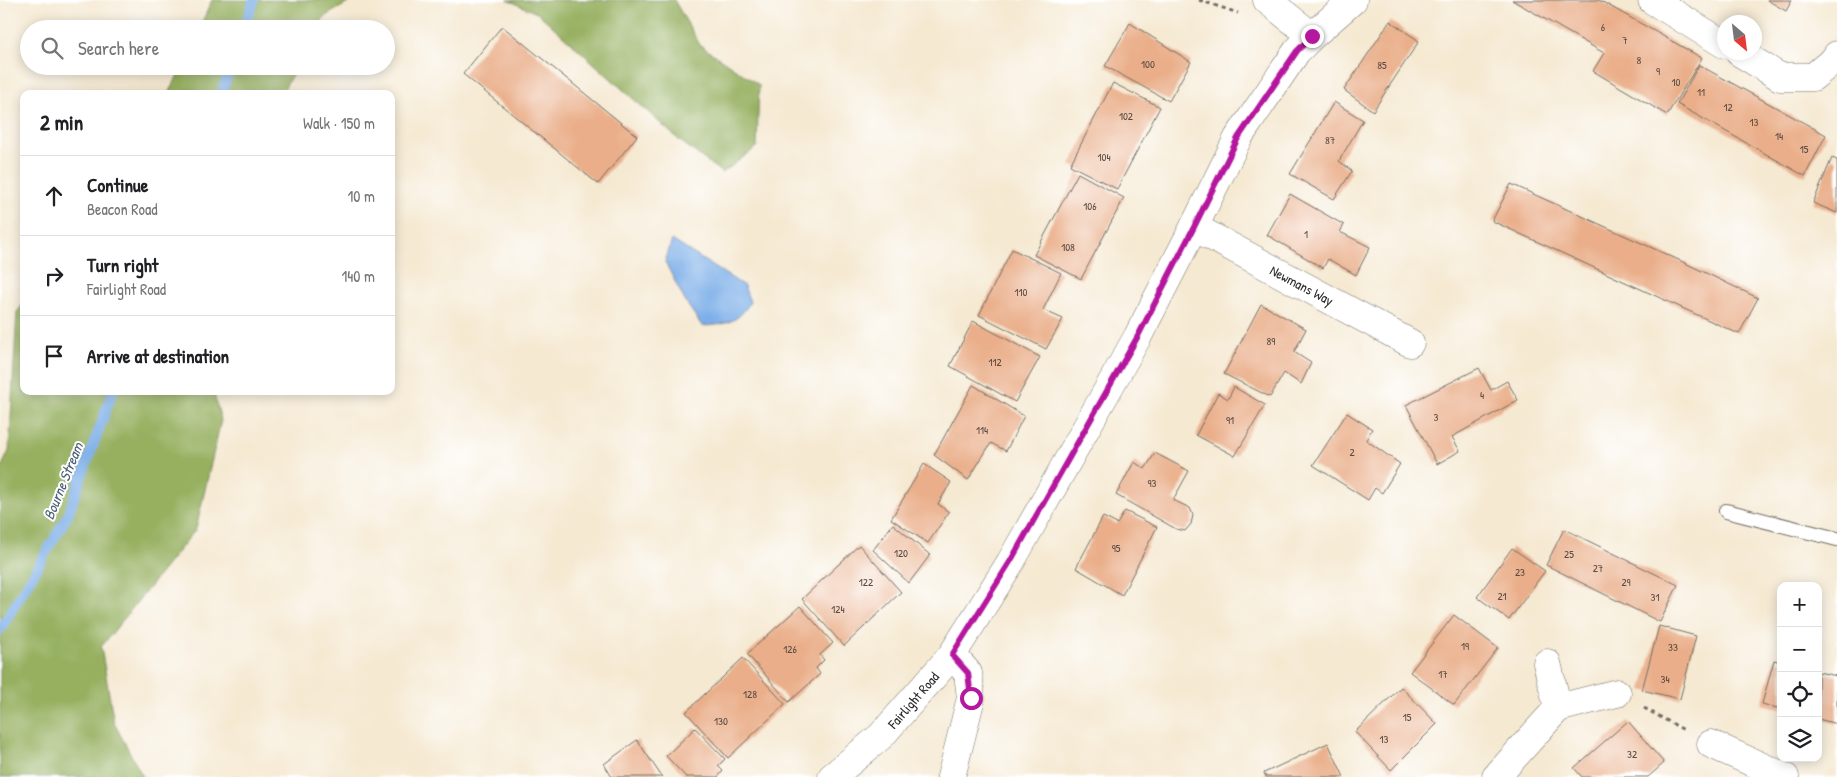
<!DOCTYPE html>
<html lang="en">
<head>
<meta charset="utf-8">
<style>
	:root { --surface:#fff; --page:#f6f6f6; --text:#202124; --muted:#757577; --line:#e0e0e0 }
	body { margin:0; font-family:"Patrick Hand",sans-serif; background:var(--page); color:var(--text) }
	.controls { position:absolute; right:15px; bottom:15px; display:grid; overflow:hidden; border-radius:10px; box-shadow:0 2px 12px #0003 }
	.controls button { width:45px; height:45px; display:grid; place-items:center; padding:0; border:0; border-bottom:1px solid var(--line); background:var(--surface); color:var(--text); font:25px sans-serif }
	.compass { position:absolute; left:1717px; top:15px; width:45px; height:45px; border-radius:50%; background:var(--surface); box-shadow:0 2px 12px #0003; rotate:152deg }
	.stop { position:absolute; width:15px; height:15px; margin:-11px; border:4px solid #b5179e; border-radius:50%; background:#fff }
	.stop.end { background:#b5179e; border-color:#fff; box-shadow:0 1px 5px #0008 }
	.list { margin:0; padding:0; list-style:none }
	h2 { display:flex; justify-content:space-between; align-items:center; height:65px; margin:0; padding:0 20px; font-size:21px }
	h2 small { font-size:16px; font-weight:400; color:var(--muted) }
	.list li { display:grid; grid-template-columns:32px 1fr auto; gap:15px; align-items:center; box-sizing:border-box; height:80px; padding:0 20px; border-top:1px solid var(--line) }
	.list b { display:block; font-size:19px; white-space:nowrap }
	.list p { margin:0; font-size:16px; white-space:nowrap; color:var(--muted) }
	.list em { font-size:16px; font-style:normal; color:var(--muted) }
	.icon { flex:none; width:28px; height:28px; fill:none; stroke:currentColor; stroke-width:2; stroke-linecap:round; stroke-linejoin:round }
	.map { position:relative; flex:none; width:1837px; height:777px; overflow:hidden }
	.search { position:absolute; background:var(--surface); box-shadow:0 2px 12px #0003; left:20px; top:20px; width:375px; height:55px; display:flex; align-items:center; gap:12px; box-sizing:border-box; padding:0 18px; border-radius:28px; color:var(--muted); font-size:19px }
	.panel { position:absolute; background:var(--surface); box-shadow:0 2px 12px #0003; left:20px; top:90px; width:375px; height:305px; border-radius:10px }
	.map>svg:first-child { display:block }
	.forest { fill:#96b061; stroke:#606e46 }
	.water { fill:#7caee8; stroke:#546c8a }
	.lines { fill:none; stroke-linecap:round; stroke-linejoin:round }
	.stream { stroke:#7caee8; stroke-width:10 }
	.building { fill:#eaaf8a }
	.service-casing { stroke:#726e65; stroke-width:16 }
	.minor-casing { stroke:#726e65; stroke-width:29 }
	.tertiary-casing { stroke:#726e65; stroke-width:29 }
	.path { stroke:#726e65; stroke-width:3; stroke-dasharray:4 4; stroke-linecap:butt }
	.service { stroke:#fff; stroke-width:14 }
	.minor { stroke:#fff; stroke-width:28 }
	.tertiary { stroke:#fff; stroke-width:28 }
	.route { stroke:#b5179e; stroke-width:6 }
	.labels { text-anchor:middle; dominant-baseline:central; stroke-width:4; stroke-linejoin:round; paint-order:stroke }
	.number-label { font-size:11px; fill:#5b4c43 }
	.street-label { font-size:14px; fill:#2b2b2b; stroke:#fff }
	.water-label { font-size:15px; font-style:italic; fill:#4b5f77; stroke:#fff }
</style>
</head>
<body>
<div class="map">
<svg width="1837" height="777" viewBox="0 0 1837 777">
	<rect width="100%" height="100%" fill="#fff"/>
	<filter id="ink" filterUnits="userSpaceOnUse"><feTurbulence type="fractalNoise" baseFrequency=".02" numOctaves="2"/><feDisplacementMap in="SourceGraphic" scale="10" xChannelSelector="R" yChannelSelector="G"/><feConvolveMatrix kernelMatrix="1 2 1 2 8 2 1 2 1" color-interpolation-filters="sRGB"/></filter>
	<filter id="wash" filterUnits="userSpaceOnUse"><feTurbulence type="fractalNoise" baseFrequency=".0096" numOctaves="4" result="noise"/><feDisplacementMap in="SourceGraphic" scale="20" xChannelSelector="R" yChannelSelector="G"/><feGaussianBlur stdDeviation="1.12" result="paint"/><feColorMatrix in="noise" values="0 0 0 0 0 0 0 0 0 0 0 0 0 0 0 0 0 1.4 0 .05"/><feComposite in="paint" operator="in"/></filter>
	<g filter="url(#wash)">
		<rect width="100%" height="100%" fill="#f5e9d2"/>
		<g class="forest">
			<polygon points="212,0 353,0 324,17 318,29 199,29"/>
			<polygon points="508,0 674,0 700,45 759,85 757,147 722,173 679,140 539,14"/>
			<polygon points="182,66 297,66 281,94 169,94"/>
			<polygon points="24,303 24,391 213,391 221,420 196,529 101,647 114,723 143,777 0,777 0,470 9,451 17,312"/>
		</g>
		<path class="water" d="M672 240 744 286 750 302C738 323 725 325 702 326L685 301 665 262Z"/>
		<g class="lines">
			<g class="stream">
				<polyline points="244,29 254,0"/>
				<polyline points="221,94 231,66"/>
				<polyline points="0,630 67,517 113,391"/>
			</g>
		</g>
		<g id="blocks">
			<g class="building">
				<polygon points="1512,0 1599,0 1702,58 1667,115 1593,71 1604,53"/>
				<polygon points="1767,0 1792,0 1786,11"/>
				<polygon points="1390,21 1419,41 1373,111 1344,90"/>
				<polygon points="1130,23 1191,62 1169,101 1105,66"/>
				<polygon points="502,26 637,136 598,184 463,74"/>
				<polygon points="1699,65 1826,135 1805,176 1677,104"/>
				<polygon points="1113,83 1160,107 1117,189 1070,165"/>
				<polygon points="1334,102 1363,120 1339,161 1352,171 1334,199 1290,174"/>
				<polygon points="1832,158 1837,160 1837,213 1813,203"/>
				<polygon points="1078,173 1124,198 1081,279 1034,255"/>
				<polygon points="1511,184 1681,261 1758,298 1739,334 1492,221"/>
				<polygon points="1290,194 1344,225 1340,232 1370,247 1356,275 1328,259 1323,268 1267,235"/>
				<polygon points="1012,249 1061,273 1043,310 1063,319 1046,349 979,315"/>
				<polygon points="1261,304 1306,329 1294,352 1311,363 1301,384 1284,373 1270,397 1224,374"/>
				<polygon points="973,321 1040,357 1015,402 950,366"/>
				<polygon points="1479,368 1491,390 1507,381 1518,400 1452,437 1460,451 1437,464 1406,405"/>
				<polygon points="973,385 1024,416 1006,451 991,443 968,480 934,455"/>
				<polygon points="1234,387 1265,405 1235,456 1196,435 1218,393 1228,399"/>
				<polygon points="1347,413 1372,429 1366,440 1400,464 1382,493 1375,488 1368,500 1313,465"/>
				<polygon points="1155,453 1189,471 1173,500 1190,508 1193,515 1191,524 1185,531 1176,529 1116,495 1134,462 1145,469"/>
				<polygon points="924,464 951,482 938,504 949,512 928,543 891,519"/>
				<polygon points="1125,511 1157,527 1122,595 1076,568 1103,517 1117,524"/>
				<polygon points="893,524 930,555 909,583 873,550"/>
				<polygon points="1564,529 1678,585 1660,622 1546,565"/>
				<polygon points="859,545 901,592 844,646 802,599"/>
				<polygon points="1512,548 1545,571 1509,620 1477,597"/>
				<polygon points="800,606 833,643 820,655 824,660 816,668 820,674 789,702 747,654"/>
				<polygon points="1454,615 1498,648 1454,705 1410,672"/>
				<polygon points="1659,626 1696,636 1680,699 1642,690"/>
				<polygon points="743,658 785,704 728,758 686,712"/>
				<polygon points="1774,660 1781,662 1781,709 1762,704"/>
				<polygon points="1818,672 1837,676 1837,724 1818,719"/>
				<polygon points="1401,687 1437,724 1391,770 1355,732"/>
				<polygon points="1628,721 1664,763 1648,777 1582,777 1574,768"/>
				<polygon points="695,728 725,759 718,766 723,771 718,777 686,777 666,756"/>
				<polygon points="637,740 662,777 612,777 604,764"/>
				<polygon points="1328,743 1344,777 1266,777 1264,773"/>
			</g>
		</g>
	</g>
	<g filter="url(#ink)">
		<use href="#blocks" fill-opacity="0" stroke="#726e65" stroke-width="1"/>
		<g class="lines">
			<defs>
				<polyline id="service" points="1726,511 1837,539"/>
				<g id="minor">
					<polyline points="1267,0 1312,36"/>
					<polyline points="1652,0 1724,44"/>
					<polyline points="1739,52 1780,77 1813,77 1836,58 1837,55"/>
					<polyline points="1194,227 1410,343"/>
					<polyline points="1558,708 1617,693"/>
					<polyline points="1711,744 1785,777"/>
					<polyline points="951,777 971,698 968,673 952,655"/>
					<polyline points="1496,777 1558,708 1547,663"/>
				</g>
				<polyline id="tertiary" points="832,777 881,736 952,655 1010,563 1138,336 1194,227 1238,138 1297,51 1312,36 1353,0"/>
			</defs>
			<use href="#service" class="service-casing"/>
			<use href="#minor" class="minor-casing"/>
			<use href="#tertiary" class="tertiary-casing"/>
			<g class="path">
				<polyline points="1199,0 1238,13"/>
				<polyline points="1644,708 1684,730"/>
			</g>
			<use href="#service" class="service"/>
			<use href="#minor" class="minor"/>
			<use href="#tertiary" class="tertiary"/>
		</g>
	</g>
	<g class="lines" filter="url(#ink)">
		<polyline class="route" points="971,698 968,673 952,655 1010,562 1138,336 1194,227 1238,138 1297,51 1312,36"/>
	</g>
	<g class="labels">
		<g class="number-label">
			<text x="1603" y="27">6</text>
			<text x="1625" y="40">7</text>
			<text x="1639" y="60">8</text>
			<text x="1148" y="64">100</text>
			<text x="1382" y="65">85</text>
			<text x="1658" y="71">9</text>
			<text x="1676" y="82">10</text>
			<text x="1701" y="92">11</text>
			<text x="1728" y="107">12</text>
			<text x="1126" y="116">102</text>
			<text x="1754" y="122">13</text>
			<text x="1779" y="136">14</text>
			<text x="1330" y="140">87</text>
			<text x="1804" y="149">15</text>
			<text x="1104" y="157">104</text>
			<text x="1090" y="206">106</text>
			<text x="1306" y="234">1</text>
			<text x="1068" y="247">108</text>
			<text x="1021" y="292">110</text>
			<text x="1271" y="341">89</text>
			<text x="995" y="362">112</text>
			<text x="1482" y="395">4</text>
			<text x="1436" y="417">3</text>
			<text x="1230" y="420">91</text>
			<text x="982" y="430">114</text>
			<text x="1352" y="452">2</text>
			<text x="1152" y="483">93</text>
			<text x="1116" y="548">95</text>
			<text x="901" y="553">120</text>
			<text x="1569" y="554">25</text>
			<text x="1598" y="568">27</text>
			<text x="1520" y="572">23</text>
			<text x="866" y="582">122</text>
			<text x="1626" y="582">29</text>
			<text x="1502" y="596">21</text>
			<text x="1655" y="597">31</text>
			<text x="838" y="609">124</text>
			<text x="1465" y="646">19</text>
			<text x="1673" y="647">33</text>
			<text x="790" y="649">126</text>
			<text x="1443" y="674">17</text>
			<text x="1665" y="679">34</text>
			<text x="750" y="694">128</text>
			<text x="1407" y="717">15</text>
			<text x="721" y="721">130</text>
			<text x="1384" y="739">13</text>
			<text x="1632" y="754">32</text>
		</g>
		<g class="street-label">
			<text transform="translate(1302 285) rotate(28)">Newmans Way</text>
			<text transform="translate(913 700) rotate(-49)">Fairlight Road</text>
		</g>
		<g class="water-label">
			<text transform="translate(63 481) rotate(-68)">Bourne Stream</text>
		</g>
	</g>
</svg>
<div class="controls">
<button>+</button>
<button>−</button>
<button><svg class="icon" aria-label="locate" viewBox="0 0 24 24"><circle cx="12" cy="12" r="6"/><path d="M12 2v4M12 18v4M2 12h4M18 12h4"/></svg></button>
<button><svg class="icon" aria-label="layers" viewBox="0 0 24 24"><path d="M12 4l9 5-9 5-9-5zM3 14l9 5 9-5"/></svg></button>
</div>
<svg class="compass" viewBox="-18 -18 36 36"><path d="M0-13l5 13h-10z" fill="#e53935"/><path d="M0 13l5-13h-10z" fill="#757577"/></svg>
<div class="stop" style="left:971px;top:698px"></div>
<div class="stop end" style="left:1312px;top:36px"></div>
<div class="search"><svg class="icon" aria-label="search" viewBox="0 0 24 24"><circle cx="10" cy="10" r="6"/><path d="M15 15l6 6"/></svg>Search here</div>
<section class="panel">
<h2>2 min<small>Walk · 150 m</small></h2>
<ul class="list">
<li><svg class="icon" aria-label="ahead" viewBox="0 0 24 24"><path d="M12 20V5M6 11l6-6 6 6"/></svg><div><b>Continue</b><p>Beacon Road</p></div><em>10 m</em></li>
<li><svg class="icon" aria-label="right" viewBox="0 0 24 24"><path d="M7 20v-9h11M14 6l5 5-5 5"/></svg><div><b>Turn right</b><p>Fairlight Road</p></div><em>140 m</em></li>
<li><svg class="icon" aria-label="arrive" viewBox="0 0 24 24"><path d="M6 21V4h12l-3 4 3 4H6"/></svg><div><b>Arrive at destination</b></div></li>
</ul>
</section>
</div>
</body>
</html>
